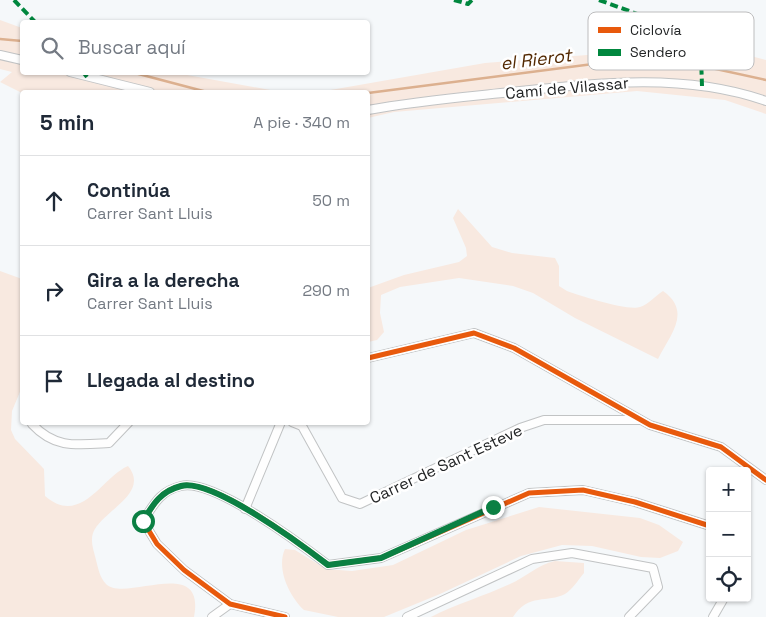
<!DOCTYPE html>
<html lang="es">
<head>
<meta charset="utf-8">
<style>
	:root { --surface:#fff; --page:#f2f2f3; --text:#1f2937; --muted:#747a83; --line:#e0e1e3 }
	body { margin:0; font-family:"Space Grotesk",sans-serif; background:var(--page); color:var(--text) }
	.controls { position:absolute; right:15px; bottom:15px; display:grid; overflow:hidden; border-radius:5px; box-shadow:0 1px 4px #0004 }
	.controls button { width:45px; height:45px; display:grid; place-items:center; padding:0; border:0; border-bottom:1px solid var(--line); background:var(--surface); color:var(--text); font:25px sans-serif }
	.stop { position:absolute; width:15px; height:15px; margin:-11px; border:4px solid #0b8043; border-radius:50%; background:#fff }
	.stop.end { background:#0b8043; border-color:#fff; box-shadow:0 1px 5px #0008 }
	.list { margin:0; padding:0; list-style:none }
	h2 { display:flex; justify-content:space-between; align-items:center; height:65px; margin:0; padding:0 20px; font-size:21px }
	h2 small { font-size:16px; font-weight:400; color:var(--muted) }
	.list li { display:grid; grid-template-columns:32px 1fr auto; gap:15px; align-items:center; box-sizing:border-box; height:90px; padding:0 20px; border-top:1px solid var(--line) }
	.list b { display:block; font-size:19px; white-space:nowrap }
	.list p { margin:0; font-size:16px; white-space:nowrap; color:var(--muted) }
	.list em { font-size:16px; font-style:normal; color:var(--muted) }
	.icon { flex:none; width:28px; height:28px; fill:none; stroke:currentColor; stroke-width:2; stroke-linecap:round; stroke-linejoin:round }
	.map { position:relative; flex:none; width:766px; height:617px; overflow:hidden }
	.search { position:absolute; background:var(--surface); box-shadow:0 1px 4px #0004; left:20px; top:20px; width:350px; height:55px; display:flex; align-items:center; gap:12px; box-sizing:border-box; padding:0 18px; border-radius:5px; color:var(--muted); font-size:19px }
	.panel { position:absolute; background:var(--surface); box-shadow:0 1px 4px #0004; left:20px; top:90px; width:350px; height:335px; border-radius:5px }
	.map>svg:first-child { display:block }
	.green { fill:#f8e9e0 }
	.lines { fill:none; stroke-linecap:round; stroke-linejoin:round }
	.stream { stroke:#dcb08f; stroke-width:2.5 }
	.minor-casing { stroke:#c1c3c4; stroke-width:10 }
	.minor { stroke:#fefefe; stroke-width:8 }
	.quiet { stroke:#00873e; stroke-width:4; stroke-dasharray:8 4; stroke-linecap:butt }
	.cycleway-casing { stroke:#fff; stroke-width:8 }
	.cycleway { stroke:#e8590c; stroke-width:5 }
	.route { stroke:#0b8043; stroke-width:6 }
	.labels { text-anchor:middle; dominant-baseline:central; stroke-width:5; stroke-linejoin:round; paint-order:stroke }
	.street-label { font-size:16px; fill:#222425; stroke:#fff }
	.water-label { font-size:18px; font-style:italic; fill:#532902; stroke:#fff }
	.key { fill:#fff; stroke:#bdbdbe; stroke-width:1 }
	.key-label { font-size:14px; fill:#222425 }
</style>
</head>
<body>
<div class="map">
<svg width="766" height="617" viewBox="0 0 766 617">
	<rect width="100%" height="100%" fill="#f5f8fa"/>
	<g class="green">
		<polygon points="0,20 22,28 22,72 176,73 281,92 22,93 0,82 12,72 0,69"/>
		<polygon points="721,48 766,60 766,114 725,100 637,91 394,112 368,118 368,92 319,92 485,63 663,49"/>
		<path d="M458 209 492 247 512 253 555 258 559 266V286L567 291C581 296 627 311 640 307 649 304 655 296 663 291 693 312 669 336 658 359L575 318 533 293 513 286 459 278 400 287 381 295 380 313 384 332 377 340 368 342V288L404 275 459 262 467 256 466 248 453 218Z"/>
		<path d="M0 271 22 279V387L12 411 11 430 15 439 44 469 45 496C81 527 102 477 128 466 151 494 101 511 93 533 90 542 94 551 96 560 98 568 100 578 106 584 125 603 206 554 194 617H0Z"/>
		<path d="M539 507 640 518 659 525 683 542 678 551 660 558 641 557 592 546 562 545 521 556 440 594 384 617H338L304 610C289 596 276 568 285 549L295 550 326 569 352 571 393 565 466 530Z"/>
		<path d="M555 561 584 563V573C578 580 573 589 565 594 548 603 528 593 513 617H431C456 604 484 596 510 584 526 577 537 565 555 561Z"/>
	</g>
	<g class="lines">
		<g class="stream">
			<polyline points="0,39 22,41"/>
			<polyline points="131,72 207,92"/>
			<polyline points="368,93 593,64 702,66 766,80"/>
		</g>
		<defs>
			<g id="minor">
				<polyline points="0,55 22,60"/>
				<polyline points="70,72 150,92"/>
				<path d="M368 110C415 101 463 97 511 92 595 83 684 72 766 101"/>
				<polyline points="368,358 474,333 514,348 650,425 721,447 766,480"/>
				<polyline points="292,422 302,426 342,498 360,504 520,428 544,420 640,420"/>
				<path d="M32 424C55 449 77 445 109 443L129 422"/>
				<polyline points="245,509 281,422"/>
				<polyline points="212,617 230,604"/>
				<path d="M285 617 230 604 184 570 157 544 143 521C154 504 160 491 181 486 213 478 302 545 328 565L381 558 529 493 583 490 635 502 710 526"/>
				<polyline points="407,617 532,559 572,553 653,568 658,587 629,617"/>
				<polyline points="713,617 724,598"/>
			</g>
		</defs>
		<use href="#minor" class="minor-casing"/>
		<use href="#minor" class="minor"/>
		<g class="quiet">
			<polyline points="14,0 35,22"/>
			<polyline points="454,0 468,4 472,0"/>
			<polyline points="599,0 687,32 701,56 702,86"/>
			<polyline points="83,72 87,77"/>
		</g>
		<defs>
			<g id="cycleway">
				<polyline points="368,358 474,333 514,348 650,425 721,447 766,480"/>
				<path d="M285 617 230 604 184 570 157 544 143 521C154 504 160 491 181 486 213 478 302 545 328 565L381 558 529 493 583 490 635 502 710 526"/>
			</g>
		</defs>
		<use href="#cycleway" class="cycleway-casing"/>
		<use href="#cycleway" class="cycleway"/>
	</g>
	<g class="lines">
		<path class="route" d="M143 521C153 504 161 491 181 486 212 478 302 545 328 565L381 558 493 507"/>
	</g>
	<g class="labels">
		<g class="street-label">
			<text transform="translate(567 88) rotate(-5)">Camí de Vilassar</text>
			<text transform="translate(446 464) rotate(-25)">Carrer de Sant Esteve</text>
		</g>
		<g class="water-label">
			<text transform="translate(536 59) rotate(-7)">el Rierot</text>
		</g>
	</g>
	<rect x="588" y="12" width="166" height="58" rx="8" class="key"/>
	<rect x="598" y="27" width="23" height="6" fill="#e8590c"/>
	<rect x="598" y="49" width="23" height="7" fill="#00873e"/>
	<g class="key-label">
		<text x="630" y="35">Ciclovía</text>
		<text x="630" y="57">Sendero</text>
	</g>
</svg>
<div class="controls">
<button>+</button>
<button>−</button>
<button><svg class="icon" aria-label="locate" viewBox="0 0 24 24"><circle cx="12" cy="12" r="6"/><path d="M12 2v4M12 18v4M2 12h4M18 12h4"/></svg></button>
</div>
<div class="stop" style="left:143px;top:521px"></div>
<div class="stop end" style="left:493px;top:507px"></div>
<div class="search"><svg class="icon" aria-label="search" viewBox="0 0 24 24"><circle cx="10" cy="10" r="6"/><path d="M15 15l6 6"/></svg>Buscar aquí</div>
<section class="panel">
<h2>5 min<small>A pie · 340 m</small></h2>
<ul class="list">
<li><svg class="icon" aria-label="ahead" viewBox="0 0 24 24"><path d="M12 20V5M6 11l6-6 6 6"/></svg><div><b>Continúa</b><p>Carrer Sant Lluis</p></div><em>50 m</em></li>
<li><svg class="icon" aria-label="right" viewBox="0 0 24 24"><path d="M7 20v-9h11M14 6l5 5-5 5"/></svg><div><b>Gira a la derecha</b><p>Carrer Sant Lluis</p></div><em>290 m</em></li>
<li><svg class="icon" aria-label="arrive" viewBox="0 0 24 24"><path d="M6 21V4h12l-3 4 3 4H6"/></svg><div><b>Llegada al destino</b></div></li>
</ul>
</section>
</div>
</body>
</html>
